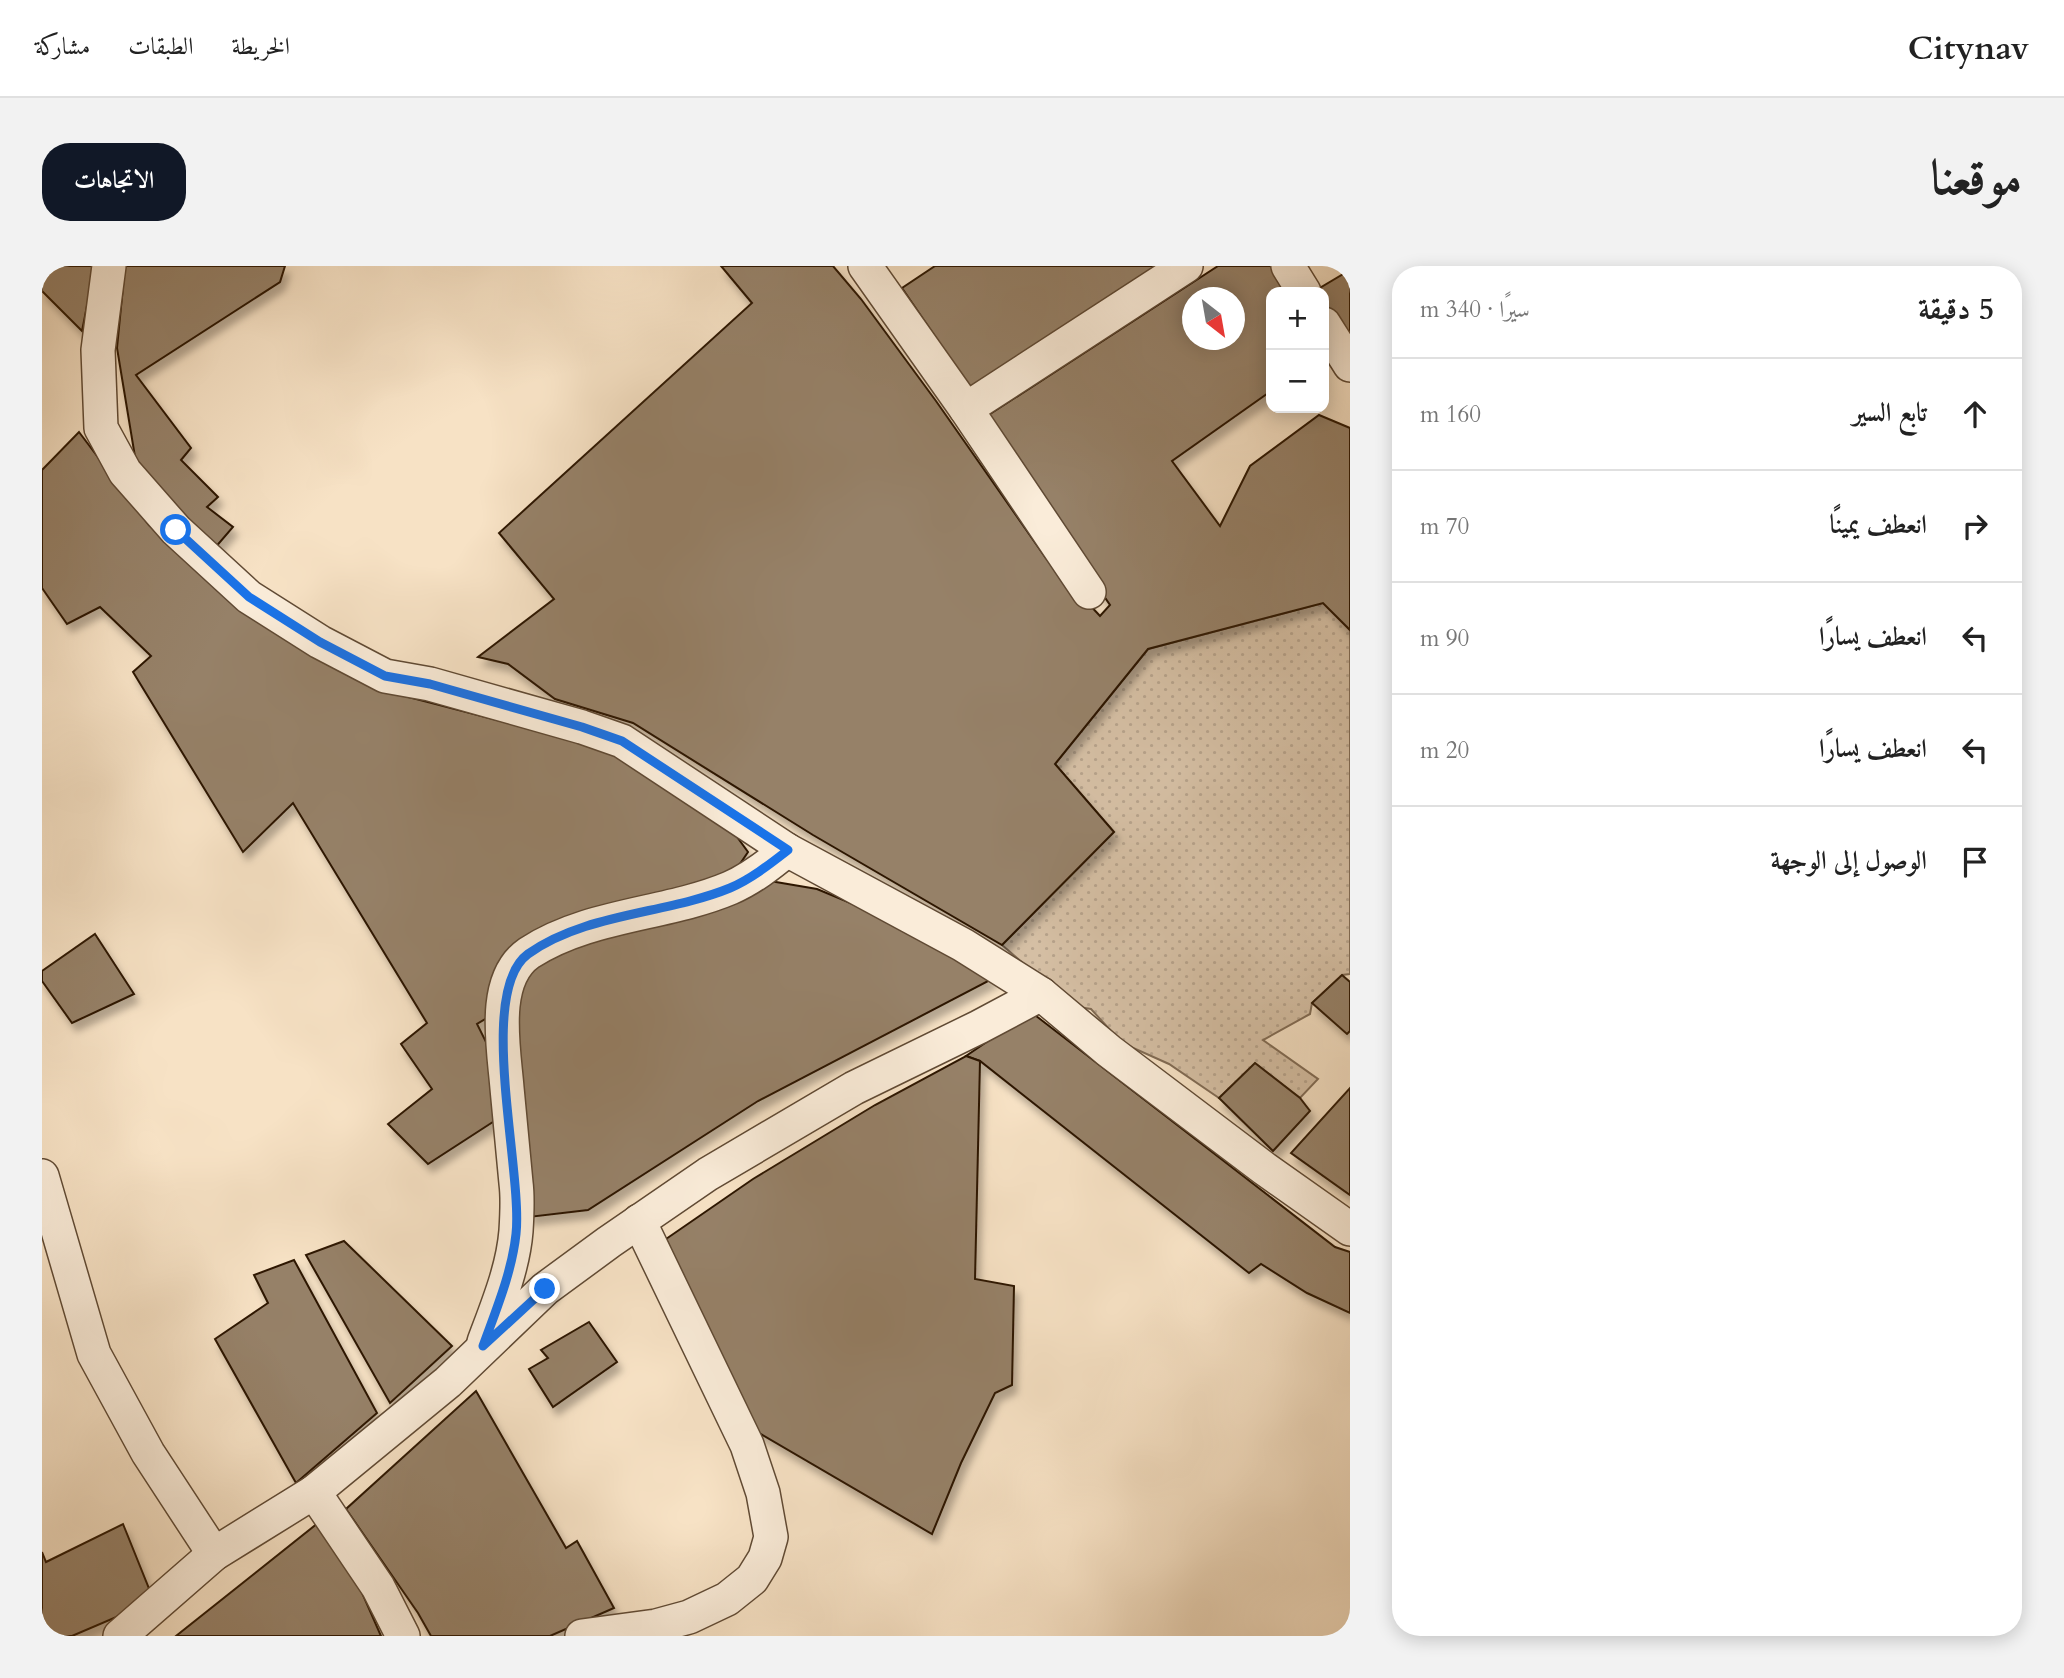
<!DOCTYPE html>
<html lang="ar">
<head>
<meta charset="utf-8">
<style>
	:root { --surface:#fff; --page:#f2f2f2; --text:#222; --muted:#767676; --line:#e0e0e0; --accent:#111827 }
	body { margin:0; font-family:Cardo,Amiri,serif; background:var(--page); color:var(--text); direction:rtl }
	.controls { position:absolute; right:21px; top:21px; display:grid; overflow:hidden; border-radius:14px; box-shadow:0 4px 18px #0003 }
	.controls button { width:63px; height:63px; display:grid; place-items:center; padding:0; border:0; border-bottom:2px solid var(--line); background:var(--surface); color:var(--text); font:35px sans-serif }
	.compass { position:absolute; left:1140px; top:21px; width:63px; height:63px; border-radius:50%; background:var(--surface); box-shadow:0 4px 18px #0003; rotate:149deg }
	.stop { position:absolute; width:21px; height:21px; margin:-16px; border:5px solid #1a73e8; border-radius:50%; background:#fff }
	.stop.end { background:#1a73e8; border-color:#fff; box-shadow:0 2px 7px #0008 }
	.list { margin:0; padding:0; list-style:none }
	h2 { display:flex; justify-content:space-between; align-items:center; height:91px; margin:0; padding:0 28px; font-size:30px }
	h2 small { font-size:23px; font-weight:400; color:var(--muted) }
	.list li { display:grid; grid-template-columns:46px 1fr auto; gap:21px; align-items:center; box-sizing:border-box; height:112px; padding:0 28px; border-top:2px solid var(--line) }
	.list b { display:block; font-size:26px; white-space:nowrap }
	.list em { font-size:23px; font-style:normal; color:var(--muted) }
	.icon { flex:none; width:38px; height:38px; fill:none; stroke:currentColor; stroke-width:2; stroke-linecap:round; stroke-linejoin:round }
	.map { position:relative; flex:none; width:1308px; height:1370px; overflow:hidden; direction:ltr; border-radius:28px }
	header { display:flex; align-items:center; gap:42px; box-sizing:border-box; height:98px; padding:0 35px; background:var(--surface); border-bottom:2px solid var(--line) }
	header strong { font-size:33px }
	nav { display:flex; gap:38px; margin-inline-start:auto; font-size:24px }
	.intro { display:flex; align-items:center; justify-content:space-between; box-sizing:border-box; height:168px; padding:0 42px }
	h1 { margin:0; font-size:49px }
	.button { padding:18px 32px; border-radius:28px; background:var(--accent); color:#fff; font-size:24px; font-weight:700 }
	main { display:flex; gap:42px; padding:0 42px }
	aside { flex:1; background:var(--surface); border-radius:28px; box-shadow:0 4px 18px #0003 }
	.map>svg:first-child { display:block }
	.grass { fill:url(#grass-dots); stroke:#816b54; stroke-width:2 }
	.building { fill:#968168; stroke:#2d1703; stroke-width:2; fill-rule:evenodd; filter:url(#shadow) }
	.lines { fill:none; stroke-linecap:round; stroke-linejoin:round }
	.street-casing { stroke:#604a34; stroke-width:36 }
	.street { stroke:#faecd9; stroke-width:33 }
	.route { stroke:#1a73e8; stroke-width:9 }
</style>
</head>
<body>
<header>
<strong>Citynav</strong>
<nav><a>الخريطة</a><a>الطبقات</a><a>مشاركة</a></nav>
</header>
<div class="intro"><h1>موقعنا</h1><a class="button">الاتجاهات</a></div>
<main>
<aside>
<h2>5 دقيقة<small>سيرًا · 340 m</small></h2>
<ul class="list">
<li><svg class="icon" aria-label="ahead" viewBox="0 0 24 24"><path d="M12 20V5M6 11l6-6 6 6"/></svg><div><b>تابع السير</b></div><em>160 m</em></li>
<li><svg class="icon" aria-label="right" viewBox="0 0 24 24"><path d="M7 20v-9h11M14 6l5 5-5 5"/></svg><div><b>انعطف يمينًا</b></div><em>70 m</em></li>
<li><svg class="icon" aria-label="left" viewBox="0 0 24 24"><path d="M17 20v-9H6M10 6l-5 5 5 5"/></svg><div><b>انعطف يسارًا</b></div><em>90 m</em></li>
<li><svg class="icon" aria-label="left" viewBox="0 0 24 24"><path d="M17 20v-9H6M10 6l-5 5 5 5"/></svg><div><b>انعطف يسارًا</b></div><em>20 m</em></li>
<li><svg class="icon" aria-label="arrive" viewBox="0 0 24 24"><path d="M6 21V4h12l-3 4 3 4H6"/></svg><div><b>الوصول إلى الوجهة</b></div></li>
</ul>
</aside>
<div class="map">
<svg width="1308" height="1370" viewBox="0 0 1308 1370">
	<defs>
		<pattern id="grass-dots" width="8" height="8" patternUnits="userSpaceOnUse" patternTransform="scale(1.75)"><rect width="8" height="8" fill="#d5bfa4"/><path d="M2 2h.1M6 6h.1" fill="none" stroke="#b7a38c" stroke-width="1.8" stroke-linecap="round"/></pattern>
		<filter id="shadow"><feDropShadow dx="4.5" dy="8" stdDeviation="3.5" flood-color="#0004"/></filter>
	</defs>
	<rect width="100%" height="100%" fill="#f7e2c5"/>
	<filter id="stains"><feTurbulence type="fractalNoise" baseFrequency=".00286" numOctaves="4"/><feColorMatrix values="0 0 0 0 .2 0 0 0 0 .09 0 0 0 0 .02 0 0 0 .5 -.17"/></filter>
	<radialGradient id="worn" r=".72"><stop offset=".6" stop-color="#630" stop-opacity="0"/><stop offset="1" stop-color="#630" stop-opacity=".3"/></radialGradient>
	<polygon class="grass" points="1281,337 1308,364 1308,708 1300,709 1270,737 1268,748 1221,774 1276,813 1258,832 1213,797 1177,832 1127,798 1080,777 1049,743 1030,740 960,679 1072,566 1013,498 1106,383"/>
	<g class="building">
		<polygon points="0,0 53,0 40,65 0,25"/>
		<polygon points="83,0 243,0 238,16 94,109 149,182 139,194 176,231 165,241 191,261 172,283 96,209 75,82"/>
		<path d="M679 0H791L819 33 894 135 1004 292 1058 350 1068 339 1017 265 945 150 1176 0H1231L1249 26H1229V125L1130 195 1178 260 1208 200 1277 149 1308 162V364L1281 337 1106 383 1013 498 1072 566 960 679 771 569 591 457 513 433 466 398 436 391 512 333 457 267 710 37ZM1150 32H1192V74H1150Z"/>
		<polygon points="893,0 1126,0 934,131 860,22"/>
		<polygon points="1308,4 1308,84 1282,44 1282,26 1271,26"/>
		<polygon points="37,166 107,259 187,329 355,428 575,485 690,564 706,586 683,620 508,671 455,746 435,758 458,804 457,852 386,898 346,858 390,823 359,778 385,757 251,537 201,586 91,406 109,390 58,341 25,358 0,322 0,204"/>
		<polygon points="728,615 775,623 847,653 952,712 716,835 546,944 487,951 469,713 532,670"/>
		<polygon points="53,668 92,728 30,757 0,715 0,705"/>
		<polygon points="1300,709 1308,716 1308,765 1305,768 1270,737"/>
		<polygon points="989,746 1293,981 1308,986 1308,1047 1265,1027 1219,998 1207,1007 938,795 924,790"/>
		<polygon points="924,790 938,795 933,1013 972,1020 970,1119 953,1127 919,1197 890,1268 712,1164 624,973 711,913 833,839"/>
		<polygon points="1213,797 1258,832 1268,845 1231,885 1177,832"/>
		<polygon points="1308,822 1308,929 1249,887"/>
		<polygon points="302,975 410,1080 348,1137 264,989"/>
		<polygon points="252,994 335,1147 254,1217 173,1073 226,1037 212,1009"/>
		<polygon points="547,1056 575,1096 511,1141 487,1103 506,1092 499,1084"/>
		<polygon points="434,1125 524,1282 535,1275 572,1342 508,1370 389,1370 376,1347 304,1243"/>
		<polygon points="276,1257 311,1306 339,1370 134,1370"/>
		<polygon points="81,1258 112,1335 30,1370 0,1370 0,1286 4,1296"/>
	</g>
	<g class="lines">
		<defs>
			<g id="street">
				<polyline points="67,0 56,84 59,162 83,206 134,264 207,331 278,376 343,410 388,418 540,461 580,475 745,584 921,679 999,728 1067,785 1223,903 1308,963"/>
				<polyline points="823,0 924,143 1047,326"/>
				<polyline points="1246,0 1262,26"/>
				<polyline points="1282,58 1308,99"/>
				<polyline points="924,143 1144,0"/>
				<polyline points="0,910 52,1088 106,1187 172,1288"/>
				<path d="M442 1076C455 1041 471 1003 474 965 475 949 476 932 474 917 471 885 468 854 465 822 462 783 448 714 487 687 547 648 624 649 688 622 709 613 728 598 745 584"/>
				<polyline points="272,1226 336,1321 361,1370"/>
				<polyline points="78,1370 172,1288 272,1226 406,1116 503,1023 567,976 666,908 812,822 937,761 999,728"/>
				<polyline points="540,1370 614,1360 647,1351 685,1333 710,1313 723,1292 729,1271 721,1227 705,1179 597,955"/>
			</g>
		</defs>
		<use href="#street" class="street-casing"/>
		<use href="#street" class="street"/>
	</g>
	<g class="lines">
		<path class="route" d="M134 264 207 331 278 376 343 410 388 418 540 461 580 475 746 584C728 598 709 613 688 622 625 648 543 647 486 688 434 726 481 905 474 968 470 1006 454 1044 441 1080L503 1023"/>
	</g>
	<rect width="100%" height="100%" filter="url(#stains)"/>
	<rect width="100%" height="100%" fill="url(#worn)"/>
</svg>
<div class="controls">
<button>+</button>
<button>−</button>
</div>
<svg class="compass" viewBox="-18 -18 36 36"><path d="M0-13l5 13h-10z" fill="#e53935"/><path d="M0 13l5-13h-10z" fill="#767676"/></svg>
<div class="stop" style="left:134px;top:264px"></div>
<div class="stop end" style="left:503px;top:1023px"></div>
</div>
</main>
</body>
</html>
